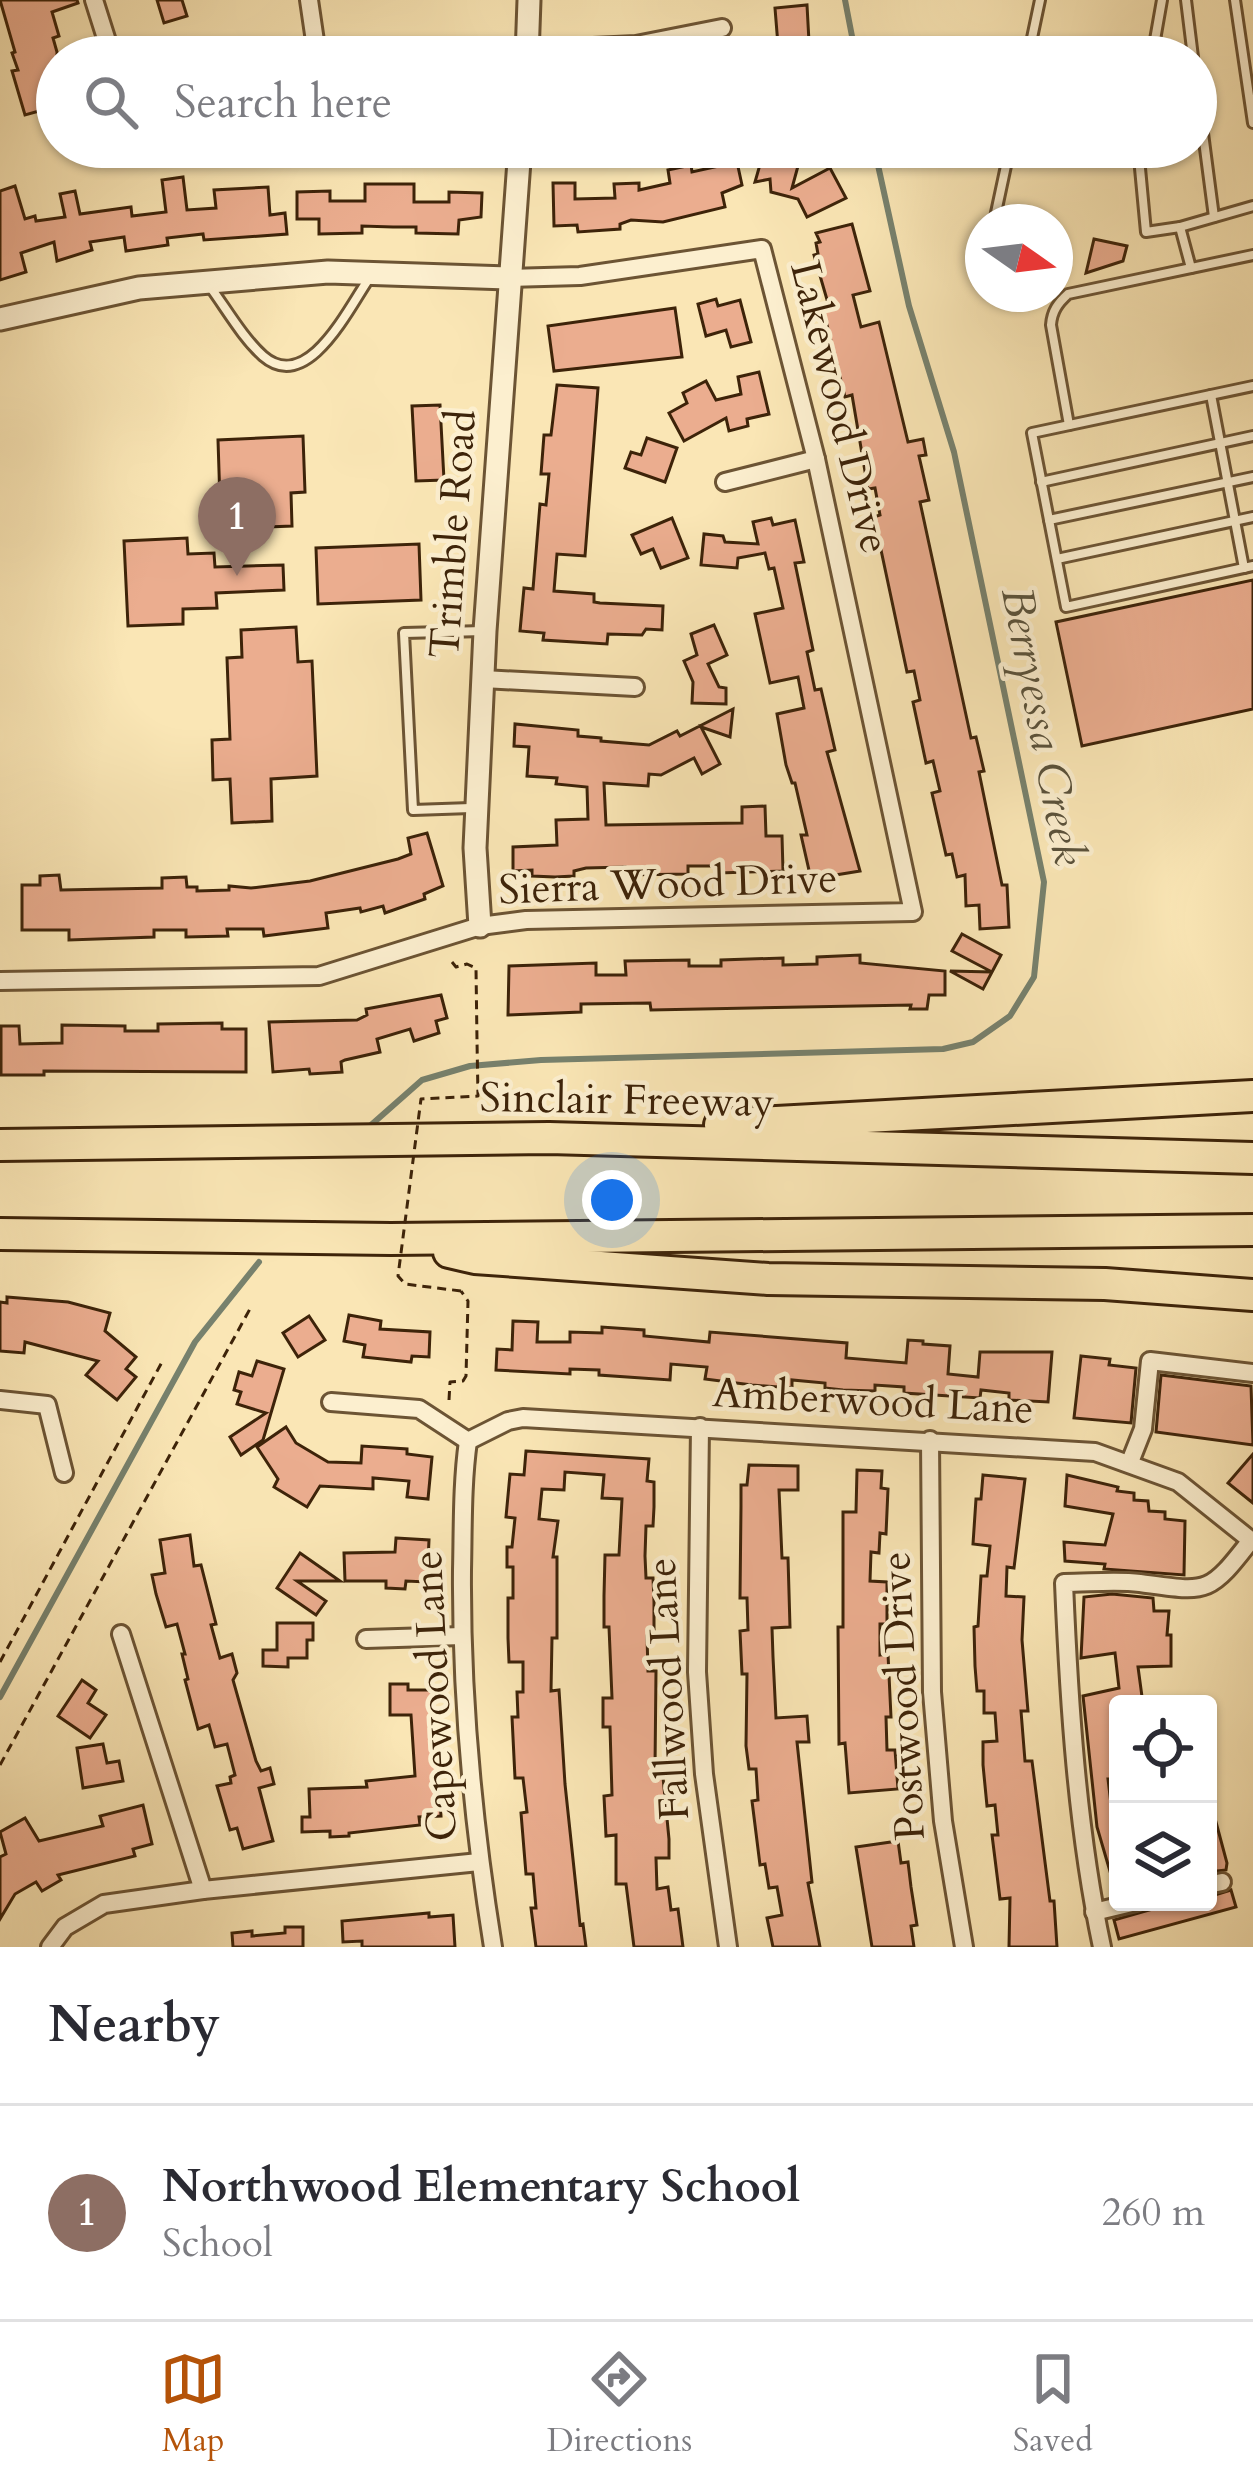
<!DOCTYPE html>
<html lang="en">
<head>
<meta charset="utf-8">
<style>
	:root { --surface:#fff; --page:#f7f7f7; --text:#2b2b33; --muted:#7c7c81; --line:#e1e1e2; --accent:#b45309 }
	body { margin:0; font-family:Cardo,serif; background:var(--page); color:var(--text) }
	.controls { position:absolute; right:36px; bottom:36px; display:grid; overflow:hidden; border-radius:12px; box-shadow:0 3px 9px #0004 }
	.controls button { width:108px; height:108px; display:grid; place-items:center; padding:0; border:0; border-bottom:3px solid var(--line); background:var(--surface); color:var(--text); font:60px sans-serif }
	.compass { position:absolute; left:965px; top:204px; width:108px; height:108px; border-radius:50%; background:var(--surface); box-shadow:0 3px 9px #0004; rotate:104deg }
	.you { position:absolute; left:612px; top:1200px; width:42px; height:42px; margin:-30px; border:9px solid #fff; border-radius:50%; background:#1a73e8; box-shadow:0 0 0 18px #1a73e833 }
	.badge { display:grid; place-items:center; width:78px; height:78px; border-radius:50%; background:var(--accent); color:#fff; font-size:39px; font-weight:700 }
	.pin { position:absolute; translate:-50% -99px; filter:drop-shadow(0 3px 6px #0008) }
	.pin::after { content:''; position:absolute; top:63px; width:42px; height:36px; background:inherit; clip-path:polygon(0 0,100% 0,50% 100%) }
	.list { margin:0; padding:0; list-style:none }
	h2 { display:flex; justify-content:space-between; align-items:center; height:156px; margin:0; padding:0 48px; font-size:51px }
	h2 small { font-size:39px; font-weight:400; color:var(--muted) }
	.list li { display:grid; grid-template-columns:78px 1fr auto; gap:36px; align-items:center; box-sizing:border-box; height:216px; padding:0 48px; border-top:3px solid var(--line) }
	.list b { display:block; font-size:45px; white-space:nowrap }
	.list p { margin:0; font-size:39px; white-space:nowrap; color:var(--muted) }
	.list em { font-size:39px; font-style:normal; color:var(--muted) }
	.icon { flex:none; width:66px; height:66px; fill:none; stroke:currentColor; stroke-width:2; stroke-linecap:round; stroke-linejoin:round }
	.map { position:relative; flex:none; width:1253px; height:1947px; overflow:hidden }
	.search { position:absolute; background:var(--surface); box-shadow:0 3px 9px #0004; left:36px; right:36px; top:36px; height:132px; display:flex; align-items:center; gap:30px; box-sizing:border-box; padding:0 42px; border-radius:66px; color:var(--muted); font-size:45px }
	.sheet { height:372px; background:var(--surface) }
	nav { display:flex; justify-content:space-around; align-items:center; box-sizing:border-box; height:168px; border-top:3px solid var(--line); background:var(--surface); font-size:33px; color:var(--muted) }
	nav a { display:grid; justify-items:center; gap:6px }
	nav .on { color:var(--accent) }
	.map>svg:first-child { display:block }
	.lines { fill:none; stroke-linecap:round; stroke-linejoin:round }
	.stream { stroke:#77816d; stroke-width:6 }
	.building { fill:#ebad8f; stroke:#3d2309; stroke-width:3 }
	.service-casing { stroke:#6c5434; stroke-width:14 }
	.minor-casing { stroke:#6c5434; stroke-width:22 }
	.tertiary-casing { stroke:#6c5434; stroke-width:27 }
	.motorway-casing { stroke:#3d2309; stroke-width:36 }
	.path { stroke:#3d2309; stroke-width:3; stroke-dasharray:9 6; stroke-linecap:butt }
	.service { stroke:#fcefcf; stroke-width:8 }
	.minor { stroke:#fcefcf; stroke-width:16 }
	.tertiary { stroke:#fcefcf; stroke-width:21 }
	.motorway { stroke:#fae6b5; stroke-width:30 }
	.path-bridge { stroke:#3d2309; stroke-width:3; stroke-dasharray:9 6; stroke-linecap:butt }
	.labels { text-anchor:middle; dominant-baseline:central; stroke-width:9; stroke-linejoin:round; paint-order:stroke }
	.street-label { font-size:42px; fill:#3d2309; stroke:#fcefcf }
	.water-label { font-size:45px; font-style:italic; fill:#5a523b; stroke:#fcefcf }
</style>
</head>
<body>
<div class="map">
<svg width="1253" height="1947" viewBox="0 0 1253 1947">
	<rect width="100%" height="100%" fill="#fae6b5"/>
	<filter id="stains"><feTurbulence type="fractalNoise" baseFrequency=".00167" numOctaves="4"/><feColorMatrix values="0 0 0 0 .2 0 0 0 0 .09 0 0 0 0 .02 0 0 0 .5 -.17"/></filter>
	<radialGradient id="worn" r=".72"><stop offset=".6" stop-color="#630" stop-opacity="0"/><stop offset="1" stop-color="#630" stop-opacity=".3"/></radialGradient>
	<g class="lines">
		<g class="stream">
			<polyline points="845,0 856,57"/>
			<polyline points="371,1125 422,1080 470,1066 541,1060 943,1049 973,1042 1010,1016 1034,977 1044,882 954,452 909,306 874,147"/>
			<polyline points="0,1697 195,1342 259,1262"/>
		</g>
	</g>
	<g class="building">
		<polygon points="0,0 77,0 78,3 52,12 59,36 53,38 57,52 57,106 25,115 12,71 18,70 12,53 15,52"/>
		<polygon points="157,0 182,0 187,16 164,23"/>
		<polygon points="807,5 809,42 778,45 775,8"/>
		<polygon points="765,147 793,152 789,164 798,166 792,188 830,168 846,198 807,217 798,199 771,192 770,179 755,182"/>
		<polygon points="737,162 742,185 722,193 725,207 663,222 631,220 620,224 620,229 578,232 577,225 554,226 553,183 575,183 575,199 615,198 614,184 639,183 639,190 670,183 668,170 691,165 692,172"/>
		<polygon points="183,177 187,210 216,208 214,190 268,187 270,215 285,213 287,234 204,240 203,234 167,238 168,245 126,251 124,237 90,242 92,250 57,261 54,242 21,253 26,272 0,280 0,191 15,186 25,219 35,216 36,221 65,217 60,194 75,191 80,214 131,207 132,216 166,212 162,180"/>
		<polygon points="365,184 414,184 414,202 449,202 449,192 482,193 481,217 459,220 458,234 416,233 416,227 393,227 362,226 362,233 319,234 319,219 297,219 297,192 330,191 330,201 365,201"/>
		<polygon points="852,224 870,291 853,295 861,327 879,322 908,442 923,439 926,455 919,456 929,500 920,502 971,738 976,737 984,771 979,772 1002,885 1007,885 1009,927 980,929 979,905 966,906 965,875 957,877 952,854 946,855 932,793 940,791 933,761 926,763 913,702 920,700 914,671 907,672 874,517 880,515 875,488 868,489 852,395 845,397 822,305 828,303 814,255 818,254 816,243 820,242 816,233"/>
		<polygon points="1094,239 1127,246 1123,261 1086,273"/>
		<polygon points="716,299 718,306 740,300 751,342 731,347 726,330 706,336 698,304"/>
		<polygon points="675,308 682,357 554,371 548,326"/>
		<polygon points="759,372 769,414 747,419 748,426 729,431 726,418 684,441 669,413 687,403 683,393 706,381 716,400 741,394 738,377"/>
		<polygon points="557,385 598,388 585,556 557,554 554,591 594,594 594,602 600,603 663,606 662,630 646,629 642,635 608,634 607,644 543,640 544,633 520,631 524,588 533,589 540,504 546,505 549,474 541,474 544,435 551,435"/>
		<polygon points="440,405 444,480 416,481 412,406"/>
		<polygon points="303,436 305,492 291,493 292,526 237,528 236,501 220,502 218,440"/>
		<polygon points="647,438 677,448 665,482 625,468 631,452 641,455"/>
		<polygon points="672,518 688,558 661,568 653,549 641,554 632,535"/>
		<polygon points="771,518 773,525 795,520 804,562 795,563 813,650 807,652 815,690 821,689 835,750 827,752 860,871 811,879 801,835 807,835 795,783 792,783 786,765 777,714 804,708 798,677 770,683 755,614 783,608 774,568 769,569 765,553 738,558 737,568 701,565 704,534 723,536 725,542 758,544 753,522"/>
		<polygon points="187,538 188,554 214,553 215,567 283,565 284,590 216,593 217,608 183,609 183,624 128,626 124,541"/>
		<polygon points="419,544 421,600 318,604 316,548"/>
		<polygon points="1253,580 1253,709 1082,746 1056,622"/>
		<polygon points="714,625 727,655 708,664 719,687 726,688 726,704 692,703 693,682 684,661 697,655 691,634"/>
		<polygon points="296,627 298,662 312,661 317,776 271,779 272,821 232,823 230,779 213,780 212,740 230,739 227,658 242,657 241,630"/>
		<polygon points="733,709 730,737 701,727 720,764 702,774 694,758 661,775 649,774 648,786 604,783 606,825 742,823 742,807 765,806 766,836 782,836 783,871 719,873 718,866 688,866 688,874 625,875 625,867 586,868 574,871 574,876 555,877 532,876 532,870 513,871 513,847 557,845 556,820 588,819 587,787 556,784 557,778 527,776 529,747 514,746 515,724 578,730 578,736 601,738 601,741 649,745 677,731 680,736"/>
		<polygon points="427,833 443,886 424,894 425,899 385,913 383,906 361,912 360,908 326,913 328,928 264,936 263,929 227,929 228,936 186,937 186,930 154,930 154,937 69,940 69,930 22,930 22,885 40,885 40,876 59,875 61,890 162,888 162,878 186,877 187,887 197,887 197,891 229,890 229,886 251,888 310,881 398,859 411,854 408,838"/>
		<polygon points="962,934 1001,955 983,989 950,971 992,972 952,951"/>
		<polygon points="860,955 860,963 945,971 945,995 929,995 927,1009 910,1009 911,1005 651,1010 650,1003 581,1004 581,1012 508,1015 509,966 596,963 596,975 626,975 625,961 689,960 689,966 721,966 721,960 783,958 783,965 817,964 817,957"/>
		<polygon points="441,995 447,1018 436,1021 439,1033 414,1041 410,1029 377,1039 380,1052 345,1060 341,1062 342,1072 310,1074 309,1069 273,1072 269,1022 357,1020 367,1015 366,1009"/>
		<polygon points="222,1023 222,1029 246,1029 246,1072 44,1071 44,1075 1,1075 1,1026 19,1026 20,1044 62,1043 62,1025 125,1026 125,1031 158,1031 158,1024"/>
		<polygon points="7,1297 68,1302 110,1313 105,1331 136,1357 126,1369 136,1377 117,1400 86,1375 98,1361 25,1342 24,1353 0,1351 0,1302 7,1303"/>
		<polygon points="349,1315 381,1321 380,1329 430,1332 429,1357 412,1356 411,1362 363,1357 365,1345 344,1341"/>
		<polygon points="309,1316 325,1340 298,1357 283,1333"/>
		<polygon points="513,1321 538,1322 537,1342 570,1342 570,1332 602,1333 602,1327 644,1330 644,1336 709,1342 710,1332 847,1343 846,1358 906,1363 908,1340 923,1341 923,1344 950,1346 948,1374 978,1377 980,1352 1052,1352 1048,1402 1009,1400 1009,1393 981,1390 980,1398 904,1393 904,1387 875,1385 875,1391 843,1390 825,1388 825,1383 792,1380 792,1388 752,1385 705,1379 707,1367 671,1364 670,1380 599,1375 599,1370 570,1369 570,1374 496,1370 497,1349 512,1350"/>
		<polygon points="1081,1356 1110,1359 1109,1365 1136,1368 1131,1423 1074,1418"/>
		<polygon points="257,1361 284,1369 263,1440 241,1455 230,1437 266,1413 237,1404 241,1392 234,1390 239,1372 252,1376"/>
		<polygon points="1161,1375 1251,1386 1253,1445 1156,1432"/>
		<polygon points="286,1427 296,1443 328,1462 361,1463 362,1446 407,1449 407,1454 432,1457 428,1499 407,1497 409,1481 373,1478 373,1489 320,1486 307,1507 274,1487 278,1479 257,1447"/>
		<polygon points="526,1451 649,1459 647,1481 654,1482 654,1507 653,1526 646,1526 645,1556 646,1578 653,1578 654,1602 654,1636 647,1636 648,1671 656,1671 655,1768 662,1767 669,1839 669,1858 656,1858 657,1889 668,1887 671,1910 678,1909 683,1947 634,1947 626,1884 616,1884 616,1835 606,1836 604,1796 612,1795 610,1727 603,1727 603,1698 612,1698 609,1627 604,1627 604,1596 605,1555 619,1555 622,1499 602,1498 604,1475 565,1472 564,1490 542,1489 539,1519 558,1521 553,1557 557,1557 557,1638 552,1638 551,1691 559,1690 565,1784 580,1925 583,1924 586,1947 536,1947 531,1908 536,1908 533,1874 526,1874 521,1813 527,1812 523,1778 515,1778 512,1717 518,1717 517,1692 523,1692 523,1662 509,1662 508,1638 508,1598 513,1598 513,1567 507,1567 507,1547 512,1547 515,1518 506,1517 510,1474 524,1475"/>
		<polygon points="1253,1454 1253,1503 1228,1483"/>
		<polygon points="749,1465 798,1466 798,1490 779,1490 782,1558 788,1558 790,1627 772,1628 773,1657 776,1718 807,1716 809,1742 797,1742 812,1882 808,1883 820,1947 773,1947 767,1918 782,1915 777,1887 769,1888 765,1864 760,1865 752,1801 758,1800 756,1769 749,1769 746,1746 747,1674 742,1674 740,1631 748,1630 747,1598 740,1598 741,1506 741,1485 747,1485"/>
		<polygon points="857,1470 882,1471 881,1488 888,1489 886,1534 880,1533 879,1553 871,1552 870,1581 887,1582 887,1624 880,1624 880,1655 888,1654 891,1717 886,1717 887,1750 895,1750 898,1789 849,1793 845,1743 839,1744 838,1627 843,1627 843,1512 856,1512"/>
		<polygon points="983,1475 1025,1479 1014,1568 1007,1567 1006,1596 1024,1597 1022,1640 1028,1711 1021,1711 1025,1761 1032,1761 1050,1901 1054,1901 1057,1947 1009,1947 1010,1898 1000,1899 992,1835 998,1835 995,1805 987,1806 983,1765 983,1742 997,1741 995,1713 984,1713 984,1691 977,1691 975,1666 974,1627 978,1626 981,1576 987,1576 990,1546 973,1544 976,1499 981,1499"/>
		<polygon points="1067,1475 1118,1487 1117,1491 1134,1493 1134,1500 1148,1501 1149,1511 1165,1512 1165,1519 1185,1521 1184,1575 1104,1569 1105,1564 1065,1561 1064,1542 1105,1545 1113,1514 1065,1506"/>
		<polygon points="190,1535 194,1566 201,1565 216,1624 211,1625 220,1658 232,1654 237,1673 233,1680 256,1761 261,1771 270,1768 274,1784 259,1788 273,1841 243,1849 237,1828 230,1830 217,1786 231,1783 230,1777 235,1775 227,1744 215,1747 209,1725 198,1729 185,1680 188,1679 182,1654 185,1654 177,1624 166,1627 156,1594 152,1575 165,1573 160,1540"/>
		<polygon points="396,1538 429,1540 427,1582 406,1581 405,1589 386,1588 386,1581 345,1581 344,1553 395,1552"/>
		<polygon points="300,1553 340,1581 297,1581 326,1601 316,1615 277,1588"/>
		<polygon points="1112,1594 1153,1598 1154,1611 1169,1611 1167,1635 1171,1635 1171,1666 1138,1667 1143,1704 1118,1704 1118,1779 1108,1779 1113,1821 1118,1820 1118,1885 1114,1885 1097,1827 1083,1696 1119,1688 1115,1653 1081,1658 1084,1597"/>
		<polygon points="277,1623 313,1623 313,1640 307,1640 307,1658 288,1658 288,1667 263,1666 263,1650 277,1650"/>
		<polygon points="82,1680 96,1690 88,1703 106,1715 90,1738 58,1716"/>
		<polygon points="390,1684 408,1684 408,1690 432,1690 434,1755 437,1754 441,1816 419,1817 420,1825 349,1833 349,1836 330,1837 330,1831 302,1832 302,1817 310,1817 309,1789 367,1787 366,1781 415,1776 411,1715 390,1715"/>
		<polygon points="103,1744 107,1763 119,1761 123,1781 83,1788 77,1748"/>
		<polygon points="143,1805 152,1844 133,1849 135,1856 58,1875 61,1880 42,1891 36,1882 15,1894 0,1919 0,1857 6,1854 0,1832 25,1818 39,1841 103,1826 100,1816"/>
		<polygon points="1213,1811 1227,1863 1226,1870 1208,1872 1208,1812"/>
		<polygon points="898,1841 901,1863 908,1862 911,1887 917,1925 911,1926 914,1947 872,1947 856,1847"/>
		<polygon points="1231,1890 1236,1907 1119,1939 1114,1920 1177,1902 1208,1902 1208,1897"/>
		<polygon points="429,1913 429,1917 453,1915 455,1947 362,1947 362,1941 343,1942 342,1921"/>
		<polygon points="285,1927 303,1927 303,1947 233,1947 232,1933 252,1931 252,1936 285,1933"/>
	</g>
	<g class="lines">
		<defs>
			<g id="service">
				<polyline points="1186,0 1193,57"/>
				<polyline points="1235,0 1253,123"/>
				<polyline points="1031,45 1091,57"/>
				<polyline points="1028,57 1040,0"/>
				<polyline points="1152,57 1162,0"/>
				<polyline points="1196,80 1214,217"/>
				<polyline points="1138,147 1146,232 1180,227 1253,206"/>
				<polyline points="994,222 1010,147"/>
				<polyline points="1180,227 1191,268"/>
				<path d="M211 288C227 310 243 338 263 356 308 395 349 307 370 277"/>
				<polyline points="1253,386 1032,433 1066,607 1253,566"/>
				<polyline points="1211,395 1244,568"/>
				<path d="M1069 425 1051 325C1052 311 1058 303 1068 294L1253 255"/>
				<polyline points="1041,482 1253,436"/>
				<polyline points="1049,520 1253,477"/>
				<polyline points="1057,559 1253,517"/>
				<polyline points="471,808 413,810 404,633 484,631"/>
			</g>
			<g id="minor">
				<polyline points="94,0 112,57"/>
				<polyline points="309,0 316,48"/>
				<polyline points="204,57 316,48 528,50 636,45 722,28"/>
				<polyline points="725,482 816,459"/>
				<polyline points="483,679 635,687"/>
				<polyline points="0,981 319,976 480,926 526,920 913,912 816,459 762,249 580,276 508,278"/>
				<polyline points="0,1400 47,1405 64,1473"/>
				<polyline points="331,1402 419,1409 468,1441"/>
				<polyline points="700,1427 697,1672 704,1774 728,1947"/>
				<polyline points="930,1440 932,1692 943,1821 964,1947"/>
				<polyline points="468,1441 508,1421 523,1418 1095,1452 1178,1482 1253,1542"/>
				<path d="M468 1441C462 1484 463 1527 462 1570 461 1696 473 1823 493 1947"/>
				<polyline points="1130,1462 1143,1429 1150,1361 1253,1373"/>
				<polyline points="121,1634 203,1890"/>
				<polyline points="366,1639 462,1636"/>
				<polyline points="1208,1885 1222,1882"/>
				<polyline points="1094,1912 1136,1902"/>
				<polyline points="50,1947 65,1927 104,1904 203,1890 479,1862"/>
				<path d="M1102 1947C1077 1829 1069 1703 1064 1583 1089 1583 1115 1580 1140 1583 1207 1592 1208 1596 1251 1540"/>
			</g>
			<g id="tertiary">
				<polyline points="527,57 529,0"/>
				<polyline points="0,319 139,288 328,272 508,278"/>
				<polyline points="480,926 475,848 485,631 520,147"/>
			</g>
			<g id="motorway">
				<polyline points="720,1125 1253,1096"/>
				<polyline points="0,1145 549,1138 1253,1158"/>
				<polyline points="0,1234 391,1239 1253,1230"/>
				<polyline points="449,1252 475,1258 768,1279 1105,1284 1253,1295"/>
			</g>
		</defs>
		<use href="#service" class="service-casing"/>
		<use href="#minor" class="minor-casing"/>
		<use href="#tertiary" class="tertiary-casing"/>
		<use href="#motorway" class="motorway-casing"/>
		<g class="path">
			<polyline points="452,962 456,967 467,964 476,968 477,1041"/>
			<polyline points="449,1400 450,1382 463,1381 466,1376 468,1301 461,1291"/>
			<polyline points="0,1662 162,1362"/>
			<polyline points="0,1765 251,1307"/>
		</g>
		<use href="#service" class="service"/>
		<use href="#minor" class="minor"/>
		<use href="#tertiary" class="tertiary"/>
		<use href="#motorway" class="motorway"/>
		<polyline class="path-bridge" points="461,1291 405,1284 398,1276 421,1099 478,1096 477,1041"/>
	</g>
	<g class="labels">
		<g class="street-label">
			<text transform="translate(840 407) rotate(76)">Lakewood Drive</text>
			<text transform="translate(453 534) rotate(-86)">Trimble Road</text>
			<text transform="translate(668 884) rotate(-2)">Sierra Wood Drive</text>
			<text transform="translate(627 1100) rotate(1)">Sinclair Freeway</text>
			<text transform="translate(873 1401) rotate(3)">Amberwood Lane</text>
			<text transform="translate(668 1689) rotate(-93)">Fallwood Lane</text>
			<text transform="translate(435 1696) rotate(-93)">Capewood Lane</text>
			<text transform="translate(903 1696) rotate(-93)">Postwood Drive</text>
		</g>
		<g class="water-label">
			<text transform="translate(1043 726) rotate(79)">Berryessa Creek</text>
		</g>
	</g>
	<rect width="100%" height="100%" filter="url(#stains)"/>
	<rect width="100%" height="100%" fill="url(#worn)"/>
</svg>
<div class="controls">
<button><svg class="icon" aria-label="locate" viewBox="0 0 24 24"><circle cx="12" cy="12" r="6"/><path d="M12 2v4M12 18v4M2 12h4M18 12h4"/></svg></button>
<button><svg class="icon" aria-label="layers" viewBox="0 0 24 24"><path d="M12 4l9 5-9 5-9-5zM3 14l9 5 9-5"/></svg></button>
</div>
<svg class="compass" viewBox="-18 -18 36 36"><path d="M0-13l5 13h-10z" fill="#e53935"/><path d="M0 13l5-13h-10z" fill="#7c7c81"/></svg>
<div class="you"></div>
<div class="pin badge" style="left:237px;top:576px;background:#8d6e63">1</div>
<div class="search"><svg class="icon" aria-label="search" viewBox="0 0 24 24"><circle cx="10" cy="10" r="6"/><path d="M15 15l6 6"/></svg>Search here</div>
</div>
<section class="sheet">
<h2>Nearby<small></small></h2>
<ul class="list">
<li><span class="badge" style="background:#8d6e63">1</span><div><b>Northwood Elementary School</b><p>School</p></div><em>260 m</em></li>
</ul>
</section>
<nav>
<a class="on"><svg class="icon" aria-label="map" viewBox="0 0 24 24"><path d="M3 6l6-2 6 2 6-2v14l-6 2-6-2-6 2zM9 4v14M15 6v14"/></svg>Map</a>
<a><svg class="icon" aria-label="directions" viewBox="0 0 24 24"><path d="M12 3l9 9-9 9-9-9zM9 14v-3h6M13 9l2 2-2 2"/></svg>Directions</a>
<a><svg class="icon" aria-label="saved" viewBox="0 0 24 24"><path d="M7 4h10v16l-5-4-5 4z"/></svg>Saved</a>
</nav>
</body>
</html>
